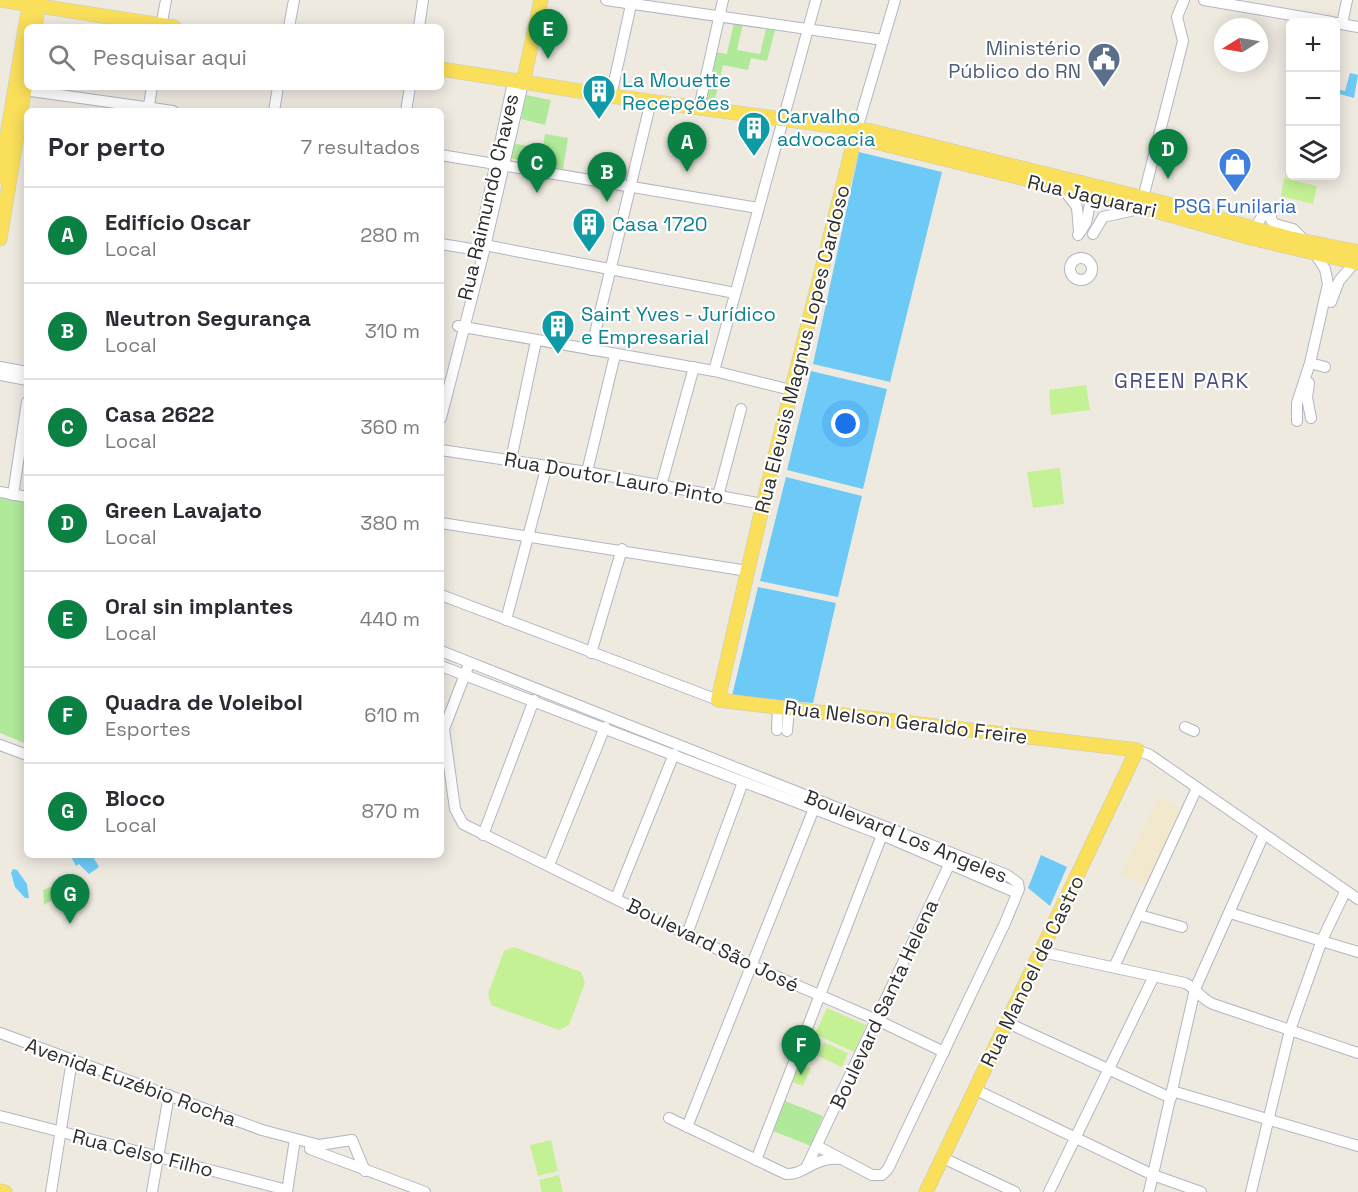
<!DOCTYPE html>
<html lang="pt">
<head>
<meta charset="utf-8">
<style>
	:root { --surface:#fff; --page:#f7f7f7; --text:#2b2b33; --muted:#7c7c81; --line:#e1e1e2; --accent:#0b8043 }
	body { margin:0; font-family:"Space Grotesk",sans-serif; background:var(--page); color:var(--text) }
	.controls { position:absolute; right:18px; top:18px; display:grid; overflow:hidden; border-radius:9px; box-shadow:0 3px 15px #0003 }
	.controls button { width:54px; height:54px; display:grid; place-items:center; padding:0; border:0; border-bottom:2px solid var(--line); background:var(--surface); color:var(--text); font:30px sans-serif }
	.compass { position:absolute; left:1214px; top:18px; width:54px; height:54px; border-radius:50%; background:var(--surface); box-shadow:0 3px 15px #0003; rotate:259deg }
	.you { position:absolute; left:846px; top:424px; width:21px; height:21px; margin:-15px; border:4px solid #fff; border-radius:50%; background:#1a73e8; box-shadow:0 0 0 9px #1a73e833 }
	.badge { display:grid; place-items:center; width:39px; height:39px; border-radius:50%; background:var(--accent); color:#fff; font-size:20px; font-weight:700 }
	.pin { position:absolute; translate:-50% -50px; filter:drop-shadow(0 2px 3px #0008) }
	.pin::after { content:''; position:absolute; top:32px; width:21px; height:18px; background:inherit; clip-path:polygon(0 0,100% 0,50% 100%) }
	.list { margin:0; padding:0; list-style:none }
	h2 { display:flex; justify-content:space-between; align-items:center; height:78px; margin:0; padding:0 24px; font-size:26px }
	h2 small { font-size:20px; font-weight:400; color:var(--muted) }
	.list li { display:grid; grid-template-columns:39px 1fr auto; gap:18px; align-items:center; box-sizing:border-box; height:96px; padding:0 24px; border-top:2px solid var(--line) }
	.list b { display:block; font-size:22px; white-space:nowrap }
	.list p { margin:0; font-size:20px; white-space:nowrap; color:var(--muted) }
	.list em { font-size:20px; font-style:normal; color:var(--muted) }
	.icon { flex:none; width:33px; height:33px; fill:none; stroke:currentColor; stroke-width:2; stroke-linecap:round; stroke-linejoin:round }
	.map { position:relative; flex:none; width:1358px; height:1192px; overflow:hidden }
	.search { position:absolute; background:var(--surface); box-shadow:0 3px 15px #0003; left:24px; top:24px; width:420px; height:66px; display:flex; align-items:center; gap:15px; box-sizing:border-box; padding:0 21px; border-radius:9px; color:var(--muted); font-size:22px }
	.panel { position:absolute; background:var(--surface); box-shadow:0 3px 15px #0003; left:24px; top:108px; width:420px; height:750px; border-radius:9px }
	.map>svg:first-child { display:block }
	.education { fill:#f2e8ce }
	.green { fill:#afe999 }
	.pitch { fill:#c4f194 }
	.water { fill:#6dcaf7 }
	.lines { fill:none; stroke-linecap:round; stroke-linejoin:round }
	.minor-casing { stroke:#b3b5c2; stroke-width:12 }
	.major-casing { stroke:#c9c9c9; stroke-width:15 }
	.minor { stroke:#fff; stroke-width:10 }
	.major { stroke:#fadf5a; stroke-width:14 }
	.labels { text-anchor:middle; dominant-baseline:central; stroke-width:4.5; stroke-linejoin:round; paint-order:stroke }
	.service-label { font-size:20px; fill:#4e5e75; stroke:#fff; text-anchor:end }
	.culture-label { font-size:20px; fill:#0d838f; stroke:#fff; text-anchor:start }
	.street-label { font-size:20px; fill:#2e2e2e; stroke:#fff }
	.shop-label { font-size:20px; fill:#366cbe; stroke:#fff }
	.neighbourhood-label { font-size:21px; letter-spacing:1.5px; fill:#4a5082; stroke:#fff }
</style>
</head>
<body>
<div class="map">
<svg width="1358" height="1192" viewBox="0 0 1358 1192">
	<rect width="100%" height="100%" fill="#efeae0"/>
	<polygon class="education" points="1159,795 1182,811 1148,886 1120,874"/>
	<g class="green">
		<polygon points="734,22 743,24 737,50 760,54 766,29 775,30 767,61 751,58 748,70 723,65 714,103 703,102 715,52 727,54"/>
		<polygon points="526,95 551,100 545,125 521,119"/>
		<polygon points="545,134 568,138 563,169 540,164"/>
		<polygon points="513,143 541,149 539,165 510,158"/>
		<polygon points="0,497 27,501 27,744 0,733"/>
		<polygon points="72,884 74,887 44,905 43,890 56,885 59,891"/>
		<polygon points="785,1101 823,1116 811,1146 773,1131"/>
	</g>
	<g class="pitch">
		<polygon points="1284,178 1317,186 1313,204 1281,196"/>
		<polygon points="1086,385 1090,410 1051,415 1049,390"/>
		<polygon points="1060,468 1064,504 1033,508 1027,472"/>
		<polygon points="514,947 581,972 585,983 569,1025 559,1030 491,1005 488,994 504,951"/>
		<polygon points="827,1008 866,1025 854,1052 815,1034"/>
		<polygon points="824,1042 848,1053 842,1067 818,1056"/>
		<polygon points="800,1063 811,1068 803,1086 792,1082"/>
		<polygon points="551,1140 558,1171 538,1176 530,1145"/>
		<polygon points="559,1175 563,1192 542,1192 539,1180"/>
	</g>
	<g class="water">
		<polygon points="1350,73 1358,75 1354,98 1336,93 1337,89 1345,91"/>
		<polygon points="859,152 942,172 890,382 813,364"/>
		<polygon points="811,371 887,389 863,489 787,470"/>
		<polygon points="786,477 862,496 838,597 760,581"/>
		<polygon points="758,587 836,603 813,703 732,696"/>
		<polygon points="70,855 92,855 99,867 89,874 79,864 76,866"/>
		<polygon points="1041,855 1067,867 1050,906 1028,888"/>
		<polygon points="13,869 17,870 27,884 29,898 25,898 15,887 11,873"/>
	</g>
	<g class="lines">
		<defs>
			<g id="minor">
				<polyline points="606,0 883,40"/>
				<polyline points="1204,0 1332,22"/>
				<polyline points="1336,23 1358,27"/>
				<polyline points="1342,24 1347,0"/>
				<polyline points="161,27 166,0"/>
				<polyline points="289,27 294,0"/>
				<polyline points="419,27 423,0"/>
				<polyline points="24,90 173,111"/>
				<polyline points="611,96 632,0"/>
				<polyline points="699,108 723,0"/>
				<polyline points="148,111 152,87"/>
				<polyline points="274,111 278,87"/>
				<polyline points="406,111 410,87"/>
				<polyline points="857,129 895,0"/>
				<polyline points="441,155 758,208"/>
				<polyline points="1064,190 1077,207 1079,231"/>
				<polyline points="1143,198 1183,41 1177,17 1184,0"/>
				<polyline points="1271,210 1271,220 1275,224 1293,229 1305,241"/>
				<polyline points="482,228 513,82"/>
				<polyline points="1254,229 1267,209"/>
				<polyline points="1093,234 1103,217 1139,209"/>
				<polyline points="1078,235 1086,223 1093,190"/>
				<polyline points="441,244 484,251"/>
				<polyline points="479,244 735,293"/>
				<circle cx="1081" cy="269" r="11"/>
				<polyline points="1331,302 1339,281 1355,262"/>
				<polyline points="458,326 714,371 791,390"/>
				<polyline points="591,350 651,101"/>
				<polyline points="1310,363 1325,367"/>
				<polyline points="0,367 27,372"/>
				<polyline points="714,371 816,0"/>
				<polyline points="0,375 27,380"/>
				<polyline points="1309,383 1307,398 1311,418"/>
				<polyline points="441,418 484,251 523,83"/>
				<polyline points="1297,421 1297,403 1310,363 1328,284 1325,269 1314,252"/>
				<polyline points="441,450 587,472 763,504"/>
				<polyline points="511,460 536,341"/>
				<polyline points="587,472 615,355"/>
				<polyline points="661,486 694,367"/>
				<polyline points="0,492 27,497"/>
				<polyline points="13,495 27,402"/>
				<polyline points="718,496 741,409"/>
				<polyline points="441,523 748,571"/>
				<polyline points="441,595 718,700"/>
				<polyline points="506,620 547,465"/>
				<polyline points="441,651 1007,875 1018,883 1019,889 1005,923 888,1169 882,1175 872,1175 817,1146"/>
				<polyline points="591,653 622,549"/>
				<polyline points="469,664 444,729 455,809 463,824 752,966 877,1020 944,1052"/>
				<polyline points="441,666 882,835 1017,893"/>
				<polyline points="1185,727 1194,731"/>
				<polyline points="777,730 778,706"/>
				<polyline points="787,731 789,708"/>
				<polyline points="0,745 27,755"/>
				<polyline points="1137,750 1150,755 1358,899"/>
				<polyline points="483,835 534,700"/>
				<polyline points="549,865 605,727"/>
				<polyline points="616,898 674,754"/>
				<polyline points="1230,913 1358,952"/>
				<polyline points="1139,915 1182,927"/>
				<polyline points="687,934 743,782"/>
				<path d="M1042 952 1185 983C1196 988 1201 999 1213 1004L1358 1053"/>
				<polyline points="1115,965 1197,788"/>
				<polyline points="1008,1023 1171,1098"/>
				<polyline points="0,1033 262,1130 319,1145 352,1140 365,1171"/>
				<polyline points="976,1090 1153,1175 1201,1192"/>
				<polyline points="1172,1091 1358,1146"/>
				<polyline points="0,1116 287,1190"/>
				<path d="M669 1118 786 1174C805 1175 813 1157 839 1159"/>
				<polyline points="687,1127 813,811"/>
				<polyline points="310,1149 425,1192"/>
				<polyline points="943,1158 1015,1192"/>
				<polyline points="756,1160 882,835"/>
				<polyline points="807,1166 950,863"/>
				<polyline points="51,1192 72,1060"/>
				<polyline points="152,1192 169,1095"/>
				<polyline points="287,1192 295,1139"/>
				<polyline points="1049,1192 1154,976"/>
				<polyline points="1149,1192 1195,989 1264,834"/>
				<polyline points="1251,1192 1290,1030 1322,940 1345,892"/>
			</g>
			<g id="major">
				<polyline points="0,0 174,27"/>
				<polyline points="35,27 39,0"/>
				<polyline points="441,69 611,96 871,131 1160,202 1289,238 1358,252"/>
				<polyline points="523,83 541,0"/>
				<polyline points="857,129 763,504 718,700 1137,750 926,1192"/>
				<polyline points="863,139 1152,210 1251,238 1358,263"/>
				<polyline points="0,177 30,0"/>
				<polyline points="0,239 27,74"/>
				<polyline points="0,1191 5,1192"/>
			</g>
		</defs>
		<use href="#minor" class="minor-casing"/>
		<use href="#major" class="major-casing"/>
		<use href="#minor" class="minor"/>
		<use href="#major" class="major"/>
	</g>
	<defs>
		<symbol id="civic-pin" viewBox="-11 -11 22 30"><path d="M0 17L-7.5 6A9.5 9.5 0 1 1 7.5 6Z" fill="#5c6f8a" stroke="#fff"/><path d="M-.6-6.5H3V-4.5H.6V-3L4-1V1h2V6H-6V1h2V-1L-.6-3ZM-1.2 2.5V6h2.4V2.5Z" fill="#fff"/></symbol>
		<symbol id="building-pin" viewBox="-11 -11 22 30"><path d="M0 17L-7.5 6A9.5 9.5 0 1 1 7.5 6Z" fill="#0f9aa8" stroke="#fff"/><path d="M-4-6H4V6H1V3H-1V6H-4ZM-2.5-4.3h1.7v1.8h-1.7ZM.8-4.3h1.7v1.8H.8ZM-2.5-1h1.7V.8h-1.7ZM.8-1h1.7V.8H.8Z" fill="#fff"/></symbol>
		<symbol id="shop-pin" viewBox="-11 -11 22 30"><path d="M0 17L-7.5 6A9.5 9.5 0 1 1 7.5 6Z" fill="#3f7fe0" stroke="#fff"/><path d="M-5-2.5h2.3a2.7 3.5 0 0 1 5.4 0H5L5.5 6h-11ZM-1.5-2.5h3a1.5 2.3 0 0 0-3 0Z" fill="#fff"/></symbol>
	</defs>
	<g fill-rule="evenodd">
		<use href="#civic-pin" x="1085" y="40" width="38" height="52"/>
		<use href="#building-pin" x="580" y="72" width="38" height="52"/>
		<use href="#building-pin" x="735" y="109" width="38" height="52"/>
		<use href="#shop-pin" x="1216" y="145" width="38" height="52"/>
		<use href="#building-pin" x="570" y="205" width="38" height="52"/>
		<use href="#building-pin" x="539" y="307" width="38" height="52"/>
	</g>
	<g class="labels">
		<g class="service-label">
			<text x="1081" y="48">Ministério<tspan x="1081" dy="23">Público do RN</tspan></text>
		</g>
		<g class="culture-label">
			<text x="622" y="80">La Mouette<tspan x="622" dy="23">Recepções</tspan></text>
			<text x="777" y="116">Carvalho<tspan x="777" dy="23">advocacia</tspan></text>
			<text x="612" y="224">Casa 1720</text>
			<text x="581" y="314">Saint Yves - Jurídico<tspan x="581" dy="23">e Empresarial</tspan></text>
		</g>
		<g class="street-label">
			<text transform="translate(1092 196) rotate(13)">Rua Jaguarari</text>
			<text transform="translate(488 197) rotate(-77)">Rua Raimundo Chaves</text>
			<text transform="translate(802 349) rotate(-76)">Rua Eleusis Magnus Lopes Cardoso</text>
			<text transform="translate(614 478) rotate(10)">Rua Doutor Lauro Pinto</text>
			<text transform="translate(906 722) rotate(7)">Rua Nelson Geraldo Freire</text>
			<text transform="translate(906 836) rotate(22)">Boulevard Los Angeles</text>
			<text transform="translate(713 945) rotate(26)">Boulevard São José</text>
			<text transform="translate(1032 971) rotate(-64)">Rua Manoel de Castro</text>
			<text transform="translate(884 1004) rotate(-65)">Boulevard Santa Helena</text>
			<text transform="translate(131 1082) rotate(20)">Avenida Euzébio Rocha</text>
			<text transform="translate(143 1153) rotate(14)">Rua Celso Filho</text>
		</g>
		<g class="shop-label">
			<text x="1235" y="206">PSG Funilaria</text>
		</g>
		<g class="neighbourhood-label">
			<text x="1182" y="380">GREEN PARK</text>
		</g>
	</g>
</svg>
<div class="controls">
<button>+</button>
<button>−</button>
<button><svg class="icon" aria-label="layers" viewBox="0 0 24 24"><path d="M12 4l9 5-9 5-9-5zM3 14l9 5 9-5"/></svg></button>
</div>
<svg class="compass" viewBox="-18 -18 36 36"><path d="M0-13l5 13h-10z" fill="#e53935"/><path d="M0 13l5-13h-10z" fill="#7c7c81"/></svg>
<div class="you"></div>
<div class="pin badge" style="left:687px;top:172px">A</div>
<div class="pin badge" style="left:607px;top:202px">B</div>
<div class="pin badge" style="left:537px;top:193px">C</div>
<div class="pin badge" style="left:1168px;top:179px">D</div>
<div class="pin badge" style="left:548px;top:59px">E</div>
<div class="pin badge" style="left:801px;top:1075px">F</div>
<div class="pin badge" style="left:70px;top:924px">G</div>
<div class="search"><svg class="icon" aria-label="search" viewBox="0 0 24 24"><circle cx="10" cy="10" r="6"/><path d="M15 15l6 6"/></svg>Pesquisar aqui</div>
<section class="panel">
<h2>Por perto<small>7 resultados</small></h2>
<ul class="list">
<li><span class="badge">A</span><div><b>Edifício Oscar</b><p>Local</p></div><em>280 m</em></li>
<li><span class="badge">B</span><div><b>Neutron Segurança</b><p>Local</p></div><em>310 m</em></li>
<li><span class="badge">C</span><div><b>Casa 2622</b><p>Local</p></div><em>360 m</em></li>
<li><span class="badge">D</span><div><b>Green Lavajato</b><p>Local</p></div><em>380 m</em></li>
<li><span class="badge">E</span><div><b>Oral sin implantes</b><p>Local</p></div><em>440 m</em></li>
<li><span class="badge">F</span><div><b>Quadra de Voleibol</b><p>Esportes</p></div><em>610 m</em></li>
<li><span class="badge">G</span><div><b>Bloco</b><p>Local</p></div><em>870 m</em></li>
</ul>
</section>
</div>
</body>
</html>
